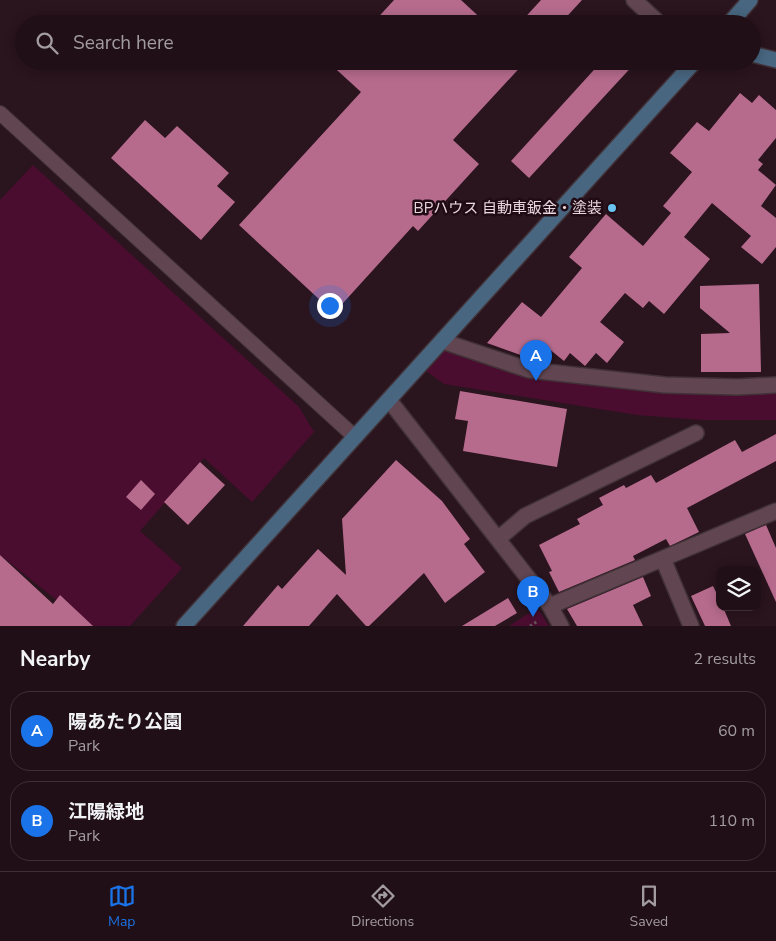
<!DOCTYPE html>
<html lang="en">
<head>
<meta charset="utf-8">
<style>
	:root { --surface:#200f16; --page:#2d1d23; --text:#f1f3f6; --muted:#a29ca1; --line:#3d2f35; --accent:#1a73e8 }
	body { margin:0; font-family:"Nunito Sans","Noto Sans JP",sans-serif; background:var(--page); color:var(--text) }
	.controls { position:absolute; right:15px; bottom:15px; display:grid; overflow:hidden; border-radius:10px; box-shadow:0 2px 12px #0003 }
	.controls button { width:45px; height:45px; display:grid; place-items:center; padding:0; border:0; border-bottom:1px solid var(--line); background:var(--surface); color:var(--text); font:25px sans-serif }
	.you { position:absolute; left:329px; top:305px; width:18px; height:18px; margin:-12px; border:4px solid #fff; border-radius:50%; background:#1a73e8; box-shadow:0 0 0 8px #1a73e833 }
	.badge { display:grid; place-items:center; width:32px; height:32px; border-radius:50%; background:var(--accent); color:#fff; font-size:16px; font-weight:700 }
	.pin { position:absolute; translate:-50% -41px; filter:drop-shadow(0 1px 2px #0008) }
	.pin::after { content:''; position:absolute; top:26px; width:18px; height:15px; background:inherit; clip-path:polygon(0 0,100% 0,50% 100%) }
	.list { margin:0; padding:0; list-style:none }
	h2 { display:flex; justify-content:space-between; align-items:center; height:65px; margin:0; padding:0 20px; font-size:21px }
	h2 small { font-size:16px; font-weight:400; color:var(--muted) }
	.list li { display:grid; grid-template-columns:32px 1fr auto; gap:15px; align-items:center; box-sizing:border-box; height:80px; margin:0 10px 10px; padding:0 10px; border:1px solid var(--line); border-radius:20px }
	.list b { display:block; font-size:19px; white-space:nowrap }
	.list p { margin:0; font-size:16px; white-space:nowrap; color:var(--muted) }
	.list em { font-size:16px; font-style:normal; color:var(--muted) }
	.icon { flex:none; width:28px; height:28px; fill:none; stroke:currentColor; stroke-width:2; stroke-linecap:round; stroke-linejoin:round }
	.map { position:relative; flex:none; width:776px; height:626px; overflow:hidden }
	.search { position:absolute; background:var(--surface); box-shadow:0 2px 12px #0003; left:15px; right:15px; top:15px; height:55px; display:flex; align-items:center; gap:12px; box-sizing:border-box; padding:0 18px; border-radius:28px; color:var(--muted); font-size:19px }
	.sheet { height:245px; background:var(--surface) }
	nav { display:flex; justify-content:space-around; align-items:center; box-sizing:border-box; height:70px; border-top:1px solid var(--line); background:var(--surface); font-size:14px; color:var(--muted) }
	nav a { display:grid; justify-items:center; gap:2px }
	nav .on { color:var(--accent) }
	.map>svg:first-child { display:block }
	.green { fill:#4b0d2f }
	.building { fill:#b66b8d }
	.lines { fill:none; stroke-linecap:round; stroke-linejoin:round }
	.lane-casing { stroke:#413137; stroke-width:16 }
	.street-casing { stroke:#413137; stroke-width:18 }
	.secondary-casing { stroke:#413137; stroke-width:18 }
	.path { stroke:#66515a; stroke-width:3; stroke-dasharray:2.5 2.5; stroke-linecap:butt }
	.lane { stroke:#614651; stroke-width:14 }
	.street { stroke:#614651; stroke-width:15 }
	.secondary { stroke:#486680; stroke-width:15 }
	.poi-dot { fill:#69c4f1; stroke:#200b15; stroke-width:2 }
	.labels { text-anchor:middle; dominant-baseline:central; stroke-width:5; stroke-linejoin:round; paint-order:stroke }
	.poi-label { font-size:15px; fill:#e8d7dd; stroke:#200b15; text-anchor:end }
</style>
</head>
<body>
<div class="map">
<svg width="776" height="626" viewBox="0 0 776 626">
	<rect width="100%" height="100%" fill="#2a141e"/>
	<g class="green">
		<polygon points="33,165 299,407 314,432 252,502 204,458 140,531 182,568 130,626 89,626 0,555 0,200"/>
		<polygon points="442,341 529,370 776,385 776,420 703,420 637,415 444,384 419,366"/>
		<polygon points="537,608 549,626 509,626"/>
	</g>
	<g class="building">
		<polygon points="394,0 461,0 487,24 372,24"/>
		<polygon points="541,0 582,0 560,24 519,24"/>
		<polygon points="327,61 526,61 453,140 479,164 418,231 413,226 334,313 239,225 361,92"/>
		<polygon points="602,61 637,61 529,178 511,161"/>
		<polygon points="740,93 752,103 759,95 776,110 776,138 758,160 763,164 758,170 776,185 761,206 776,218 776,247 762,264 741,247 751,236 712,203 684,237 710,259 664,314 649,301 643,308 625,293 600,322 624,342 607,363 596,353 585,366 570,353 564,361 548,348 537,361 487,343 522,302 541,317 582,268 569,257 606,214 643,246 671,213 663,206 692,172 670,153 697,122 709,131"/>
		<polygon points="145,120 165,138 177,126 229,173 217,186 235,202 201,240 111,158"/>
		<polygon points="759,284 761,372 701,372 701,334 730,333 700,308 700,286"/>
		<polygon points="460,391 567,409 557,467 463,451 468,421 455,419"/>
		<polygon points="776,434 776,461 687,508 699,532 670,546 666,539 633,556 635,560 559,592 549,572 552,571 539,545 580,524 577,519 603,505 599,498 624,485 626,488 651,475 656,483 735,440 742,452"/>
		<polygon points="396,460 442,501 470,539 464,544 485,572 445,603 424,573 369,626 366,626 337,594 309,626 243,626 278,585 282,589 318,549 346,575 342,519"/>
		<polygon points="200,462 225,485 188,525 164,502"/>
		<polygon points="141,480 155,494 141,510 126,497"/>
		<polygon points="766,525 776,548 776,602 745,534"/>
		<polygon points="0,555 53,604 60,595 93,626 0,626"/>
		<polygon points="643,577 651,596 633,605 643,626 577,626 567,609"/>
		<polygon points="713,586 720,600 720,607 723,607 731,626 705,626 691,596"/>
		<polygon points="508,598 517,613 495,626 462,626"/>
	</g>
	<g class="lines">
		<defs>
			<polyline id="lane" points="0,113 355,437"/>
			<g id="street">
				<polyline points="634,0 660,24"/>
				<polyline points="442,341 529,370 665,385 737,387 776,385"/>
				<polyline points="389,400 550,606 561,626"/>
				<polyline points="498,539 525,516 696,433"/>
				<polyline points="663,559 691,626"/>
				<polyline points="550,606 776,511"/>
			</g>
			<g id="secondary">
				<polyline points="729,24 750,0"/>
				<polyline points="752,54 776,60"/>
				<polyline points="184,626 695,61"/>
			</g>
		</defs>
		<use href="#lane" class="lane-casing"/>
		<use href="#street" class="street-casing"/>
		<use href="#secondary" class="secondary-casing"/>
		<polyline class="path" points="530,626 538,621"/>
		<use href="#lane" class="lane"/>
		<use href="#street" class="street"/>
		<use href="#secondary" class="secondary"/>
	</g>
	<circle class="poi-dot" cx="612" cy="208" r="5"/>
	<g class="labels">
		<g class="poi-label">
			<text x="602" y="208">BPハウス 自動車鈑金・塗装</text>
		</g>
	</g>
</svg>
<div class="controls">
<button><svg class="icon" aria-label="layers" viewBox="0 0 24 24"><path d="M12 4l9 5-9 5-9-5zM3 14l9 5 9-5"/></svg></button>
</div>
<div class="you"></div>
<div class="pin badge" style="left:536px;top:381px">A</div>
<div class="pin badge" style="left:533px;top:617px">B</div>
<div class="search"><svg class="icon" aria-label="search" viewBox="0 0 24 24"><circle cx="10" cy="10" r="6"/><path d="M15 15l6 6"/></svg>Search here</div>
</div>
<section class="sheet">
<h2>Nearby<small>2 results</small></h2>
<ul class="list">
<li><span class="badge">A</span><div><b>陽あたり公園</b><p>Park</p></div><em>60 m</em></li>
<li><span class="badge">B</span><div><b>江陽緑地</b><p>Park</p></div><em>110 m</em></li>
</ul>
</section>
<nav>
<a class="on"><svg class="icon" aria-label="map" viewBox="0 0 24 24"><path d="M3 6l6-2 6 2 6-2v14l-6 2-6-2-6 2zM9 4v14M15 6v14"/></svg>Map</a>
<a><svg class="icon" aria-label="directions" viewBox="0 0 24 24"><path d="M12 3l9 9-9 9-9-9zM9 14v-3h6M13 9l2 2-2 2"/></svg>Directions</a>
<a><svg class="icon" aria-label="saved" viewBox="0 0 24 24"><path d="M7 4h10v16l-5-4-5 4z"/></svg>Saved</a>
</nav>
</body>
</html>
